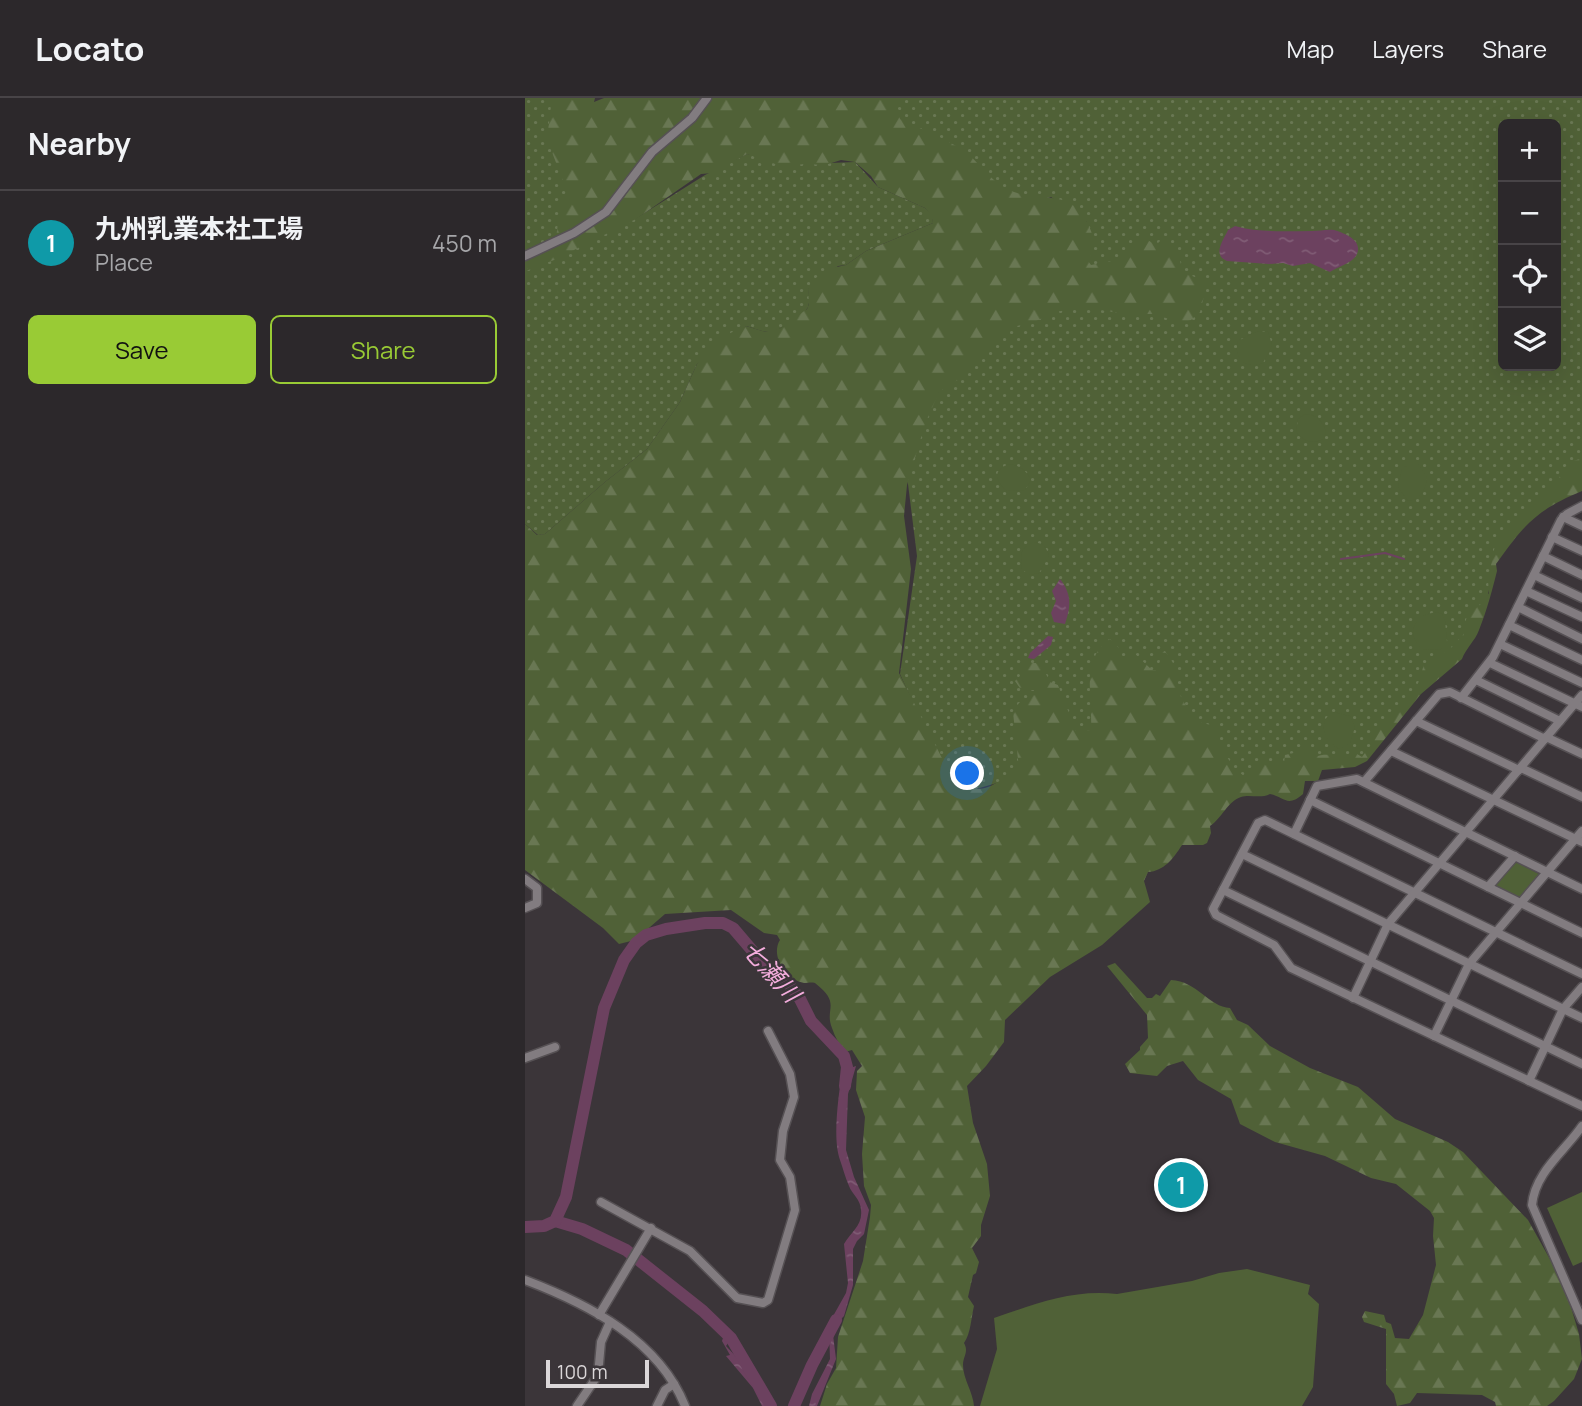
<!DOCTYPE html>
<html lang="en">
<head>
<meta charset="utf-8">
<style>
	:root { --surface:#2c282b; --page:#383437; --text:#f1f3f6; --muted:#a6a6a9; --line:#484447; --accent:#99cb35 }
	body { margin:0; font-family:Manrope,"Noto Sans JP",sans-serif; background:var(--page); color:var(--text) }
	.controls { position:absolute; right:21px; top:21px; display:grid; overflow:hidden; border-radius:10px; box-shadow:0 7px 28px #0002 }
	.controls button { width:63px; height:63px; display:grid; place-items:center; padding:0; border:0; border-bottom:2px solid var(--line); background:var(--surface); color:var(--text); font:35px sans-serif }
	.scale { position:absolute; left:21px; bottom:18px; width:103px; box-sizing:border-box; padding-left:7px; border:4px solid #dbd7d9; border-top:0; font-size:19px; line-height:24px; white-space:nowrap; color:#dbd7d9; -webkit-text-stroke:5px #3b3539; paint-order:stroke }
	.you { position:absolute; left:443px; top:676px; width:24px; height:24px; margin:-18px; border:5px solid #fff; border-radius:50%; background:#1a73e8; box-shadow:0 0 0 10px #1a73e833 }
	.badge { display:grid; place-items:center; width:46px; height:46px; border-radius:50%; background:var(--accent); color:#fff; font-size:23px; font-weight:700 }
	.pin { position:absolute; translate:-50% -50%; border:4px solid #fff; box-shadow:0 2px 7px #0006 }
	.list { margin:0; padding:0; list-style:none }
	h2 { display:flex; justify-content:space-between; align-items:center; height:91px; margin:0; padding:0 28px; font-size:30px }
	h2 small { font-size:23px; font-weight:400; color:var(--muted) }
	.list li { display:grid; grid-template-columns:46px 1fr auto; gap:21px; align-items:center; box-sizing:border-box; height:105px; padding:0 28px; border-top:2px solid var(--line) }
	.list b { display:block; font-size:26px; white-space:nowrap }
	.list p { margin:0; font-size:23px; white-space:nowrap; color:var(--muted) }
	.list em { font-size:23px; font-style:normal; color:var(--muted) }
	.actions { display:flex; gap:14px; padding:21px 28px }
	.actions a { flex:1; padding:16px 0; border:2px solid var(--accent); border-radius:10px; text-align:center; font-size:24px; color:var(--accent) }
	.actions .main { background:var(--accent); color:#111 }
	.icon { flex:none; width:38px; height:38px; fill:none; stroke:currentColor; stroke-width:2; stroke-linecap:round; stroke-linejoin:round }
	.map { position:relative; flex:none; width:1057px; height:1308px; overflow:hidden }
	header { display:flex; align-items:center; gap:42px; box-sizing:border-box; height:98px; padding:0 35px; background:var(--surface); border-bottom:2px solid var(--line) }
	header strong { font-size:33px }
	nav { display:flex; gap:38px; margin-inline-start:auto; font-size:24px }
	main { display:flex }
	aside { flex:1; background:var(--surface) }
	.map>svg:first-child { display:block }
	.grass { fill:url(#grass-dots); fill-rule:evenodd }
	.forest { fill:url(#forest-firs) }
	.park { fill:#506137 }
	.water { fill:url(#water-ripples) }
	.lines { fill:none; stroke-linecap:round; stroke-linejoin:round }
	.stream { stroke:#6c415f; stroke-width:2 }
	.river { stroke:#6c415f; stroke-width:12 }
	.minor-casing { stroke:#565154; stroke-width:11 }
	.minor { stroke:#827c80; stroke-width:8 }
	.labels { text-anchor:middle; dominant-baseline:central; stroke-width:5; stroke-linejoin:round; paint-order:stroke }
	.water-label { font-size:24px; font-style:italic; fill:#f4addd; stroke:#3b3539 }
</style>
</head>
<body>
<header>
<strong>Locato</strong>
<nav><a>Map</a><a>Layers</a><a>Share</a></nav>
</header>
<main>
<aside>
<h2>Nearby<small></small></h2>
<ul class="list">
<li><span class="badge" style="background:#0f9aa8">1</span><div><b>九州乳業本社工場</b><p>Place</p></div><em>450 m</em></li>
</ul>
<div class="actions"><a class="main">Save</a><a>Share</a></div>
</aside>
<div class="map">
<svg width="1057" height="1308" viewBox="0 0 1057 1308">
	<defs>
		<pattern id="grass-dots" width="8" height="8" patternUnits="userSpaceOnUse" patternTransform="scale(1.75)"><rect width="8" height="8" fill="#506137"/><path d="M2 2h.1M6 6h.1" fill="none" stroke="#697753" stroke-width="1.8" stroke-linecap="round"/></pattern>
		<pattern id="forest-firs" width="22" height="20" patternUnits="userSpaceOnUse" patternTransform="scale(1.75)"><rect width="22" height="20" fill="#506137"/><path d="M5 1l3.5 6h-7zM16 11l3.5 6h-7z" fill="#697753"/></pattern>
		<pattern id="water-ripples" width="26" height="14" patternUnits="userSpaceOnUse" patternTransform="scale(1.75)"><rect width="26" height="14" fill="#6c415f"/><path d="M2 4q2-2 4 0t4 0M15 11q2-2 4 0t4 0" fill="none" stroke="#805c75"/></pattern>
	</defs>
	<rect width="100%" height="100%" fill="#3b3539"/>
	<g class="grass">
		<path d="M0 0H29L110 121 180 77 222 56 279 66 330 64 353 89 400 110 407 116 408 125 341 153 321 167 313 168 283 191C284 197 285 204 283 209 277 220 256 232 244 234 237 234 228 230 221 228L172 266 155 304 122 351 80 384 20 436 13 437 0 426Z"/>
		<path d="M360 0H1057V378L1022 399 983 442 969 466 962 502 946 537 839 660 811 663 765 690 579 645 504 676 430 697 375 576 392 458 380 362 397 320 421 282 555 169 562 124 526 99 485 108 366 24ZM978 26H1031V268H978Z"/>
	</g>
	<g class="forest">
		<path d="M27 0H70L69 4 79 0H371L375 21C396 31 419 40 438 52 453 63 465 83 482 91 515 108 549 85 566 133 570 145 569 153 563 163L566 167 592 162 597 163 600 161 599 156 602 150 610 148 616 141H621L631 147 637 141C650 148 655 160 658 174L679 183 680 194 675 214 666 222 656 225 629 216H598L571 211H548L530 214 509 224 488 229 466 246 436 280 414 294 400 326 382 387 379 418 386 471 374 575 430 686C463 698 467 686 494 671L488 614 494 605 511 596 509 592 497 593 490 583 495 578 493 571C498 564 503 565 511 565L519 572 525 584 533 587 551 633 566 632C568 602 555 560 585 541L593 549 594 560 609 555 627 572H632L635 563 634 555 640 553 648 565 656 599 669 623 686 627 694 635 696 650 710 671 719 678 735 664 759 665 760 657 773 654 776 651 784 652 790 659C804 653 819 662 832 656L837 659 846 647 844 640C857 619 879 607 892 587 896 581 897 572 899 566L923 553 938 537 942 517 957 505 964 495 963 482 970 447 1030 388 1039 370 1046 364 1057 360V393C1011 412 999 427 971 466L972 473C967 493 962 512 954 532 950 543 941 550 937 561L896 596 842 663 830 669 797 672 793 683H780L778 696C762 710 760 699 745 696 735 701 725 696 716 699 702 704 697 720 685 728L686 735 682 745 678 747H657C648 761 639 773 623 774L619 783 625 804 577 847 525 879 480 922 479 944 461 968 442 988 448 1025 462 1066 465 1098 456 1127V1138L447 1150 454 1164 451 1175 448 1177 443 1199 449 1208C446 1220 446 1235 439 1245 444 1254 438 1258 438 1267 438 1281 448 1294 449 1308H295L302 1286 311 1270 313 1239 338 1163 345 1119 346 1107 339 1088 337 1056 340 1019 331 992 332 973 337 968 327 952 320 954C314 946 310 939 307 930 299 910 317 906 290 885 286 884 283 885 279 885 261 882 245 858 255 842L252 837 239 835 206 812 140 816 110 842 94 846 78 830 0 772V426L12 437 20 436 80 384 122 351 155 304 172 266 192 241 221 228 241 234 256 230 282 211 284 206 283 191 286 184 302 171 321 167 341 153 408 125 406 116 400 110 353 89 346 78 330 64 316 62 300 67 279 66 259 69 222 56 188 75 176 76 111 121 29 162 1 173 8 159 30 147 35 111 43 96 22 41Z"/>
		<path d="M590 865 622 900H627L631 896 635 898 646 882C672 883 684 909 705 910L712 922 723 927 745 948 785 970 833 989 870 1021 923 1044 938 1054 1003 1122 1031 1172 1045 1206 1054 1236 1057 1261 1049 1281 1029 1303 1022 1308H971L970 1304 957 1297 892 1295 885 1305 872 1308 869 1296 861 1286V1231L839 1224 837 1219 840 1213 859 1217 861 1224 866 1226 870 1240 884 1241 898 1217 911 1167 908 1138 909 1120 905 1113 871 1086 846 1080 800 1058 750 1044 715 1026 706 1001 673 982 658 963 642 968 632 978 605 975 600 966 615 952V949L623 940 622 917 582 868Z"/>
	</g>
	<g class="park">
		<path d="M732 233 743 234 747 247 738 265C721 272 708 260 713 243Z"/>
		<path d="M780 316C791 316 799 324 801 335L798 341C787 347 780 343 771 335L773 321Z"/>
		<path d="M485 366C495 368 502 373 506 382L500 392 482 393C470 383 467 371 485 366Z"/>
		<path d="M884 366H893L902 379C901 390 896 402 883 403L873 389 877 371Z"/>
		<path d="M507 445C517 444 521 448 524 458L514 475 504 477 497 471C496 459 494 450 507 445Z"/>
		<path d="M911 514 917 516 920 523 922 544 916 551 898 552C880 536 888 518 911 514Z"/>
		<path d="M808 614 825 618 830 629 825 645 815 651C800 645 791 624 808 614Z"/>
		<polygon points="991,764 1016,777 994,800 970,787"/>
		<polygon points="1057,1094 1057,1164 1048,1168 1022,1110"/>
		<path d="M722 1171 785 1187 783 1196 794 1206 788 1289 777 1308H455L472 1251 469 1220C510 1206 547 1191 592 1196L667 1183 694 1175Z"/>
	</g>
	<g class="water">
		<path d="M710 128C735 135 761 133 787 133 794 133 802 131 809 132 819 135 838 142 832 156 828 165 812 169 805 174L785 165 768 168 758 165 744 166 702 163C687 157 698 143 703 132Z"/>
		<path d="M535 481C547 496 546 509 540 526L529 524 526 515 531 503 527 493Z"/>
		<polygon points="523,538 528,539 526,547 509,561 503,560 505,555"/>
		<path d="M331 968 323 996 321 1052 329 1079 344 1112 339 1136 332 1143 328 1151V1187L319 1218 316 1221 313 1220 308 1237 311 1261 292 1308H284L287 1296 305 1261 304 1231 307 1220 321 1195 323 1185 319 1146C326 1134 338 1127 336 1112 336 1102 327 1096 324 1088 320 1079 318 1070 315 1062 307 1039 314 997 317 973Z"/>
		<polygon points="194,1223 208,1235 201,1241 203,1245 201,1248 237,1286 248,1307 252,1308 237,1308 228,1290 201,1258 205,1257 197,1243 199,1237 190,1229 202,1233"/>
	</g>
	<g class="lines">
		<polyline class="stream" points="816,461 860,455 879,461"/>
		<g class="river">
			<polyline points="30,1123 57,1131 101,1152 178,1213 206,1240 246,1308"/>
			<polyline points="0,1129 19,1128 30,1123 41,1099 79,910 99,862 111,845 121,837 141,831 180,825 198,825 208,830 238,865 261,883 275,901 286,923 319,958 322,969 320,988"/>
			<polyline points="269,1308 287,1267 311,1222"/>
		</g>
		<defs>
			<g id="minor">
				<polyline points="0,158 49,135 81,114 127,54 167,20 182,0"/>
				<polyline points="1038,419 1057,428"/>
				<polyline points="1027,439 1057,453"/>
				<polyline points="1018,458 1057,477"/>
				<polyline points="1009,477 1057,500"/>
				<polyline points="1001,493 1057,519"/>
				<polyline points="993,509 1057,541"/>
				<polyline points="984,527 1057,562"/>
				<polyline points="975,546 1057,585"/>
				<polyline points="965,565 1057,609"/>
				<polyline points="951,582 1035,623"/>
				<polyline points="936,600 968,559 1036,422 1042,416 1057,408"/>
				<polyline points="891,623 994,672"/>
				<polyline points="1021,639 1057,656"/>
				<polyline points="866,653 1057,744"/>
				<polyline points="996,670 1057,699"/>
				<polyline points="839,684 914,596 925,594 1020,641"/>
				<polyline points="785,702 1057,835"/>
				<polyline points="769,736 792,688 832,681 1057,791"/>
				<polyline points="717,756 1057,920"/>
				<polyline points="0,781 12,790 12,805 0,810"/>
				<polyline points="963,789 990,758"/>
				<polyline points="698,792 1057,966"/>
				<polyline points="1057,876 740,722 733,725 688,811 691,817 749,847 766,870 1057,1008"/>
				<polyline points="828,900 863,826 1057,597"/>
				<polyline points="909,938 944,866 1057,733"/>
				<polyline points="0,960 30,949"/>
				<polyline points="1004,983 1038,911 1057,889"/>
				<path d="M1057 1028C1040 1053 1010 1074 1007 1107L1057 1222"/>
				<polyline points="76,1104 165,1153 212,1200 238,1205 243,1202 270,1112 265,1079 255,1062 258,1033 269,999 265,976 243,933"/>
				<path d="M0 1182C63 1206 134 1242 160 1308"/>
				<polyline points="74,1217 126,1130"/>
				<polyline points="52,1308 73,1277 76,1244 85,1224"/>
				<polyline points="132,1308 140,1292 149,1286"/>
			</g>
		</defs>
		<use href="#minor" class="minor-casing"/>
		<use href="#minor" class="minor"/>
	</g>
	<g class="labels">
		<g class="water-label">
			<text transform="translate(247 873) rotate(48)">七瀬川</text>
		</g>
	</g>
</svg>
<div class="controls">
<button>+</button>
<button>−</button>
<button><svg class="icon" aria-label="locate" viewBox="0 0 24 24"><circle cx="12" cy="12" r="6"/><path d="M12 2v4M12 18v4M2 12h4M18 12h4"/></svg></button>
<button><svg class="icon" aria-label="layers" viewBox="0 0 24 24"><path d="M12 4l9 5-9 5-9-5zM3 14l9 5 9-5"/></svg></button>
</div>
<div class="scale">100 m</div>
<div class="you"></div>
<div class="pin badge" style="left:656px;top:1087px;background:#0f9aa8">1</div>
</div>
</main>
</body>
</html>
